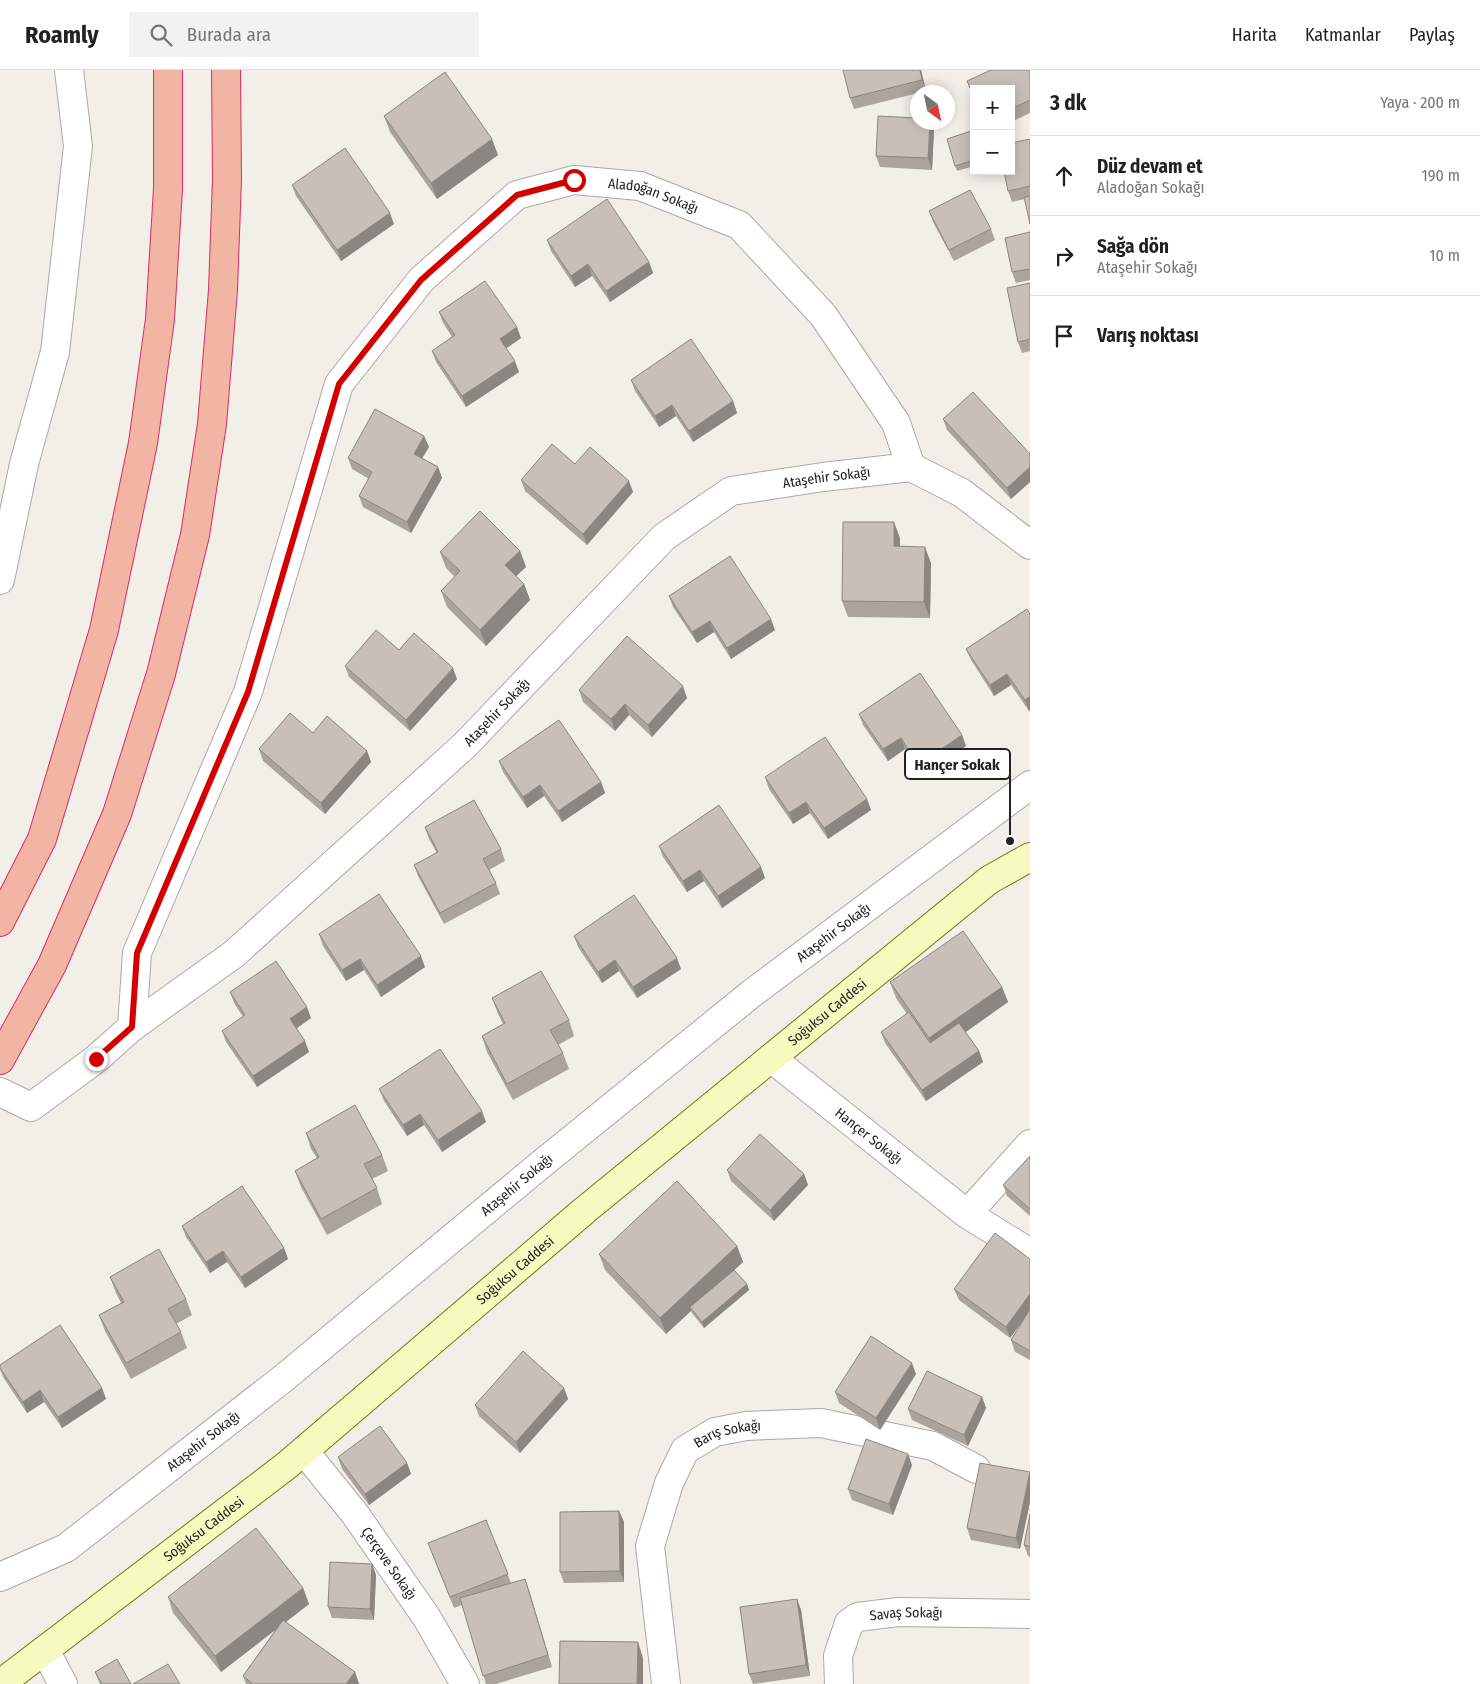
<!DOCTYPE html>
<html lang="tr">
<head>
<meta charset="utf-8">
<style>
	:root { --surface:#fff; --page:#f2f2f2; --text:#222; --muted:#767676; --line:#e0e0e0 }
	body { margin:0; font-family:"Fira Sans Condensed",sans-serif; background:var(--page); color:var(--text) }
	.controls { position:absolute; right:15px; top:15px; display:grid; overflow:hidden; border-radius:0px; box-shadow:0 2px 12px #0003 }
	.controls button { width:45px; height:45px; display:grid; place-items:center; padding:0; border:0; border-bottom:1px solid var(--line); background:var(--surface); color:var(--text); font:25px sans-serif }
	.compass { position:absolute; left:910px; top:15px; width:45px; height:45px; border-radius:50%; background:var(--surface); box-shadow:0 2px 12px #0003; rotate:147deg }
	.stop { position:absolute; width:15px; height:15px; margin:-11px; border:4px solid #d40000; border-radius:50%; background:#fff }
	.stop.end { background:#d40000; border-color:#fff; box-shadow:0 1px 5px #0008 }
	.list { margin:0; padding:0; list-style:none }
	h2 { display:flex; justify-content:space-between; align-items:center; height:65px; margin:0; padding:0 20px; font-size:21px }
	h2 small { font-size:16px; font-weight:400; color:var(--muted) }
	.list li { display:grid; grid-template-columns:32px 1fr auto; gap:15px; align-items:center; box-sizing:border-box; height:80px; padding:0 20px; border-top:1px solid var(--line) }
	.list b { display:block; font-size:19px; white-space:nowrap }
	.list p { margin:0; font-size:16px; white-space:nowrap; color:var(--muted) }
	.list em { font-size:16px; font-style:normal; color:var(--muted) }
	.icon { flex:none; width:28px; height:28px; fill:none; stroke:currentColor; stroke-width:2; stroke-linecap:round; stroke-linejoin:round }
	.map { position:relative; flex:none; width:1030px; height:1614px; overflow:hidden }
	header { display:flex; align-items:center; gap:30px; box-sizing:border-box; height:70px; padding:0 25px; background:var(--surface); border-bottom:1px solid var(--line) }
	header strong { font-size:24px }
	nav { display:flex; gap:28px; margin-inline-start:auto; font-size:18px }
	.search { width:350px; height:45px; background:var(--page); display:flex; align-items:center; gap:12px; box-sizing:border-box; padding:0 18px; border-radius:0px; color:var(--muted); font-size:19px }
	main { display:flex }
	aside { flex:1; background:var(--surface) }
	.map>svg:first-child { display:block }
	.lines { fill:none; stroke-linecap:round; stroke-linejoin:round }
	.minor-casing { stroke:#a9a9a9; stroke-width:30 }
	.secondary-casing { stroke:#707d05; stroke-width:30 }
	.trunk-casing { stroke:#dc2a67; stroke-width:30 }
	.minor { stroke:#fff; stroke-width:28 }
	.secondary { stroke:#f7fabf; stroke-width:28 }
	.trunk { stroke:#f2b4a3; stroke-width:28 }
	.wall { fill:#aba49e }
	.shaded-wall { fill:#8b8681 }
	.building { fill:#c7bfb8; stroke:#8b8681 }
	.route { stroke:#d40000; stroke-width:6 }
	.labels { text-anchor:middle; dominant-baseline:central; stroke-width:5; stroke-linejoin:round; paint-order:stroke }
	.street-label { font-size:14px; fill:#222; stroke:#fff }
	.leader { fill:none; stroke:#222; stroke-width:2 }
	.callout-dot { fill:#222; stroke:#fff; stroke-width:2 }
	.callout { fill:#fff; stroke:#222; stroke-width:2 }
	.callout-label { font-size:15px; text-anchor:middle; font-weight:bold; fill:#222 }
</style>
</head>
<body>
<header>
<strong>Roamly</strong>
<div class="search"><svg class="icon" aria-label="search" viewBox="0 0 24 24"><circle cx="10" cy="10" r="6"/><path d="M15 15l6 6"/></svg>Burada ara</div>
<nav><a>Harita</a><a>Katmanlar</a><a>Paylaş</a></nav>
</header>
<main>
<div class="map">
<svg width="1030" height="1614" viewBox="0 0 1030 1614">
	<rect width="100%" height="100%" fill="#f2efe9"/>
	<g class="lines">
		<defs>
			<g id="minor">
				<polyline points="0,510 24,394 55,282 78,76 69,0"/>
				<path id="s1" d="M132 957 137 883 248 622 339 314 421 210 517 125 574 110 640 116 739 155 823 245 896 353 911 397"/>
				<path id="s2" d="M771 988 967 1144 1030 1183"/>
				<path id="s3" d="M0 1022 31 1037 96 989 132 957 234 884 465 675 664 467 731 421 823 407 911 397 962 423 1030 475"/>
				<polyline points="967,1144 1030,1074"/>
				<path id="s4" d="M304 1381 355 1444 427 1548 465 1614"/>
				<path id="s5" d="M0 1507 66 1478 285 1307 539 1096 751 924 1030 715"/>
				<polyline points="45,1580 63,1614"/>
				<path id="s6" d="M666 1614 650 1476 669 1413 685 1380 715 1362 746 1356 821 1353 933 1376 976 1399"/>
				<path id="s7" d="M839 1614 838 1586 849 1553 858 1547 898 1542 1030 1544"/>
			</g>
			<g id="secondary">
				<path id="s8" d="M0 1614 286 1396 585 1140 771 988 989 810 1030 787"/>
			</g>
			<g id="trunk">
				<polyline points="0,852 42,769 104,560 143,373 160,249 168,119 168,0"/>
				<polyline points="0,990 52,895 117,744 161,604 195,465 212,354 223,220 227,109 226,0"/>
			</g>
		</defs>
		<use href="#minor" class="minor-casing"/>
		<use href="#secondary" class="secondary-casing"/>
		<use href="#trunk" class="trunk-casing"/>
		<use href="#minor" class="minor"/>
		<use href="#secondary" class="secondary"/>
		<use href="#trunk" class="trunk"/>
	</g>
	<g class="wall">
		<polygon points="921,0 926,21 854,39 850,28"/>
		<polygon points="1030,0 1030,43 1011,52 1011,19 974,19 974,28 967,11"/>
		<polygon points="384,46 498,85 437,129 390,62"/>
		<polygon points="918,52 931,52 934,60 932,100 880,97 876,86"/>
		<polygon points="1030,69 1030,154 1025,129 1012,132 1008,121"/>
		<polygon points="974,70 974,96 957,101 955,96"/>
		<polygon points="292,115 394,154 341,191 296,126"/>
		<polygon points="929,141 991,159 995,170 954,191 933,152"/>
		<polygon points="1030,162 1030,210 1016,213 1012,202"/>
		<polygon points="547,170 649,192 653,203 610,232 592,206 575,217 551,181"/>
		<polygon points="1030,213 1030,281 1022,283 1018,272"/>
		<polygon points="439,242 521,268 506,278 519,302 466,337 436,292 432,281 452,267 443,253"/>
		<polygon points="631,310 733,331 737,343 693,372 676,346 659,357 635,321"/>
		<polygon points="943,349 1030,384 1030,412 1011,429 947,360"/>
		<polygon points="424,366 429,377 422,388 438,397 442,408 411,463 363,437 359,426 369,409 352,399 348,388"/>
		<polygon points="575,394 633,422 587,475 525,421 521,410"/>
		<polygon points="900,468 900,477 931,493 930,548 848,547 842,531"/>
		<polygon points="520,481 526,497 516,506 524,514 530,530 486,576 447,537 441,521 455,507 446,498 440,482"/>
		<polygon points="669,526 775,560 731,589 714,562 697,573 673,537"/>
		<polygon points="1027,539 1029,641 1011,615 994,626 971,590 966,579"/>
		<polygon points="399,580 457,609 410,661 349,607 345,596"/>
		<polygon points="579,620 687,628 652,667 629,645 615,661 583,632"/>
		<polygon points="859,644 962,665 966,676 922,706 905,679 888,691 863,655"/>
		<polygon points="313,663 367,681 371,692 325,744 263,691 259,679"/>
		<polygon points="499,691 601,712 605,723 562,752 544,726 527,738 503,702"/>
		<polygon points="765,707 867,729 871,740 828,769 810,743 793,754 769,719"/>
		<polygon points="425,757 501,779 505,791 489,800 496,813 500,824 444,854 418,806 414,795 437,783 429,769"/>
		<polygon points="659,776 761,797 765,808 722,838 704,811 687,822 663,787"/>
		<polygon points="319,864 425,897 381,927 364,900 346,911 323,876"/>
		<polygon points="574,866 681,899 637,928 619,901 602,913 578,877"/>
		<polygon points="890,912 1002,917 1008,932 965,962 979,981 983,992 926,1031 885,973 881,962 907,944 896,928"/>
		<polygon points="230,922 311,948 297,958 309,982 257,1017 226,972 222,961 243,947 234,933"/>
		<polygon points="492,928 569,950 574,966 558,975 563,983 569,999 513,1030 487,982 482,966 503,954 498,944"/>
		<polygon points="379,1019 486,1052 442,1082 424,1055 407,1066 384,1031"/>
		<polygon points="306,1063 382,1085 388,1101 372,1109 377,1118 382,1134 327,1165 301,1117 295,1101 317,1088 311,1079"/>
		<polygon points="1030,1086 1030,1146 1007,1126 1003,1115"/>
		<polygon points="727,1100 804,1104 808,1115 774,1151 731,1111"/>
		<polygon points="182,1156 284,1178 288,1189 245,1218 227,1192 210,1203 186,1167"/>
		<polygon points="737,1176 743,1192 734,1200 747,1214 749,1220 704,1258 692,1243 691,1241 666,1264 605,1200 599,1184"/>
		<polygon points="1030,1189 1030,1290 1015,1282 1011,1270 1025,1247 1010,1268 959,1230 954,1219"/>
		<polygon points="110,1207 186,1229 192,1245 176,1254 181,1262 187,1278 131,1309 105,1261 99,1245 121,1233 116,1223"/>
		<polygon points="0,1295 102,1318 106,1329 62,1358 44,1332 27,1343 3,1307 0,1299"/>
		<polygon points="916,1304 880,1360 839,1333 835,1322"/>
		<polygon points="564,1318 568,1329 520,1383 479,1346 475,1335"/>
		<polygon points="982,1327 986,1338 968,1376 912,1350 908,1339"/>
		<polygon points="338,1387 407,1393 411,1404 369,1435 342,1399"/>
		<polygon points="912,1395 893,1445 852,1430 848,1419"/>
		<polygon points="1030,1402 1030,1432 1020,1479 971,1470 967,1458"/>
		<polygon points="619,1441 624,1452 624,1512 564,1513 560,1502"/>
		<polygon points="1030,1444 1030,1487 1028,1486 1024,1475"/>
		<polygon points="486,1450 511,1513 525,1509 552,1597 496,1614 486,1614 462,1535 454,1538 432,1484"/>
		<polygon points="372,1494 376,1505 374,1550 332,1548 328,1537"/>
		<polygon points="303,1518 309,1534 286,1552 355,1602 359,1614 246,1614 243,1606 276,1559 221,1602 173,1543 168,1527"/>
		<polygon points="797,1529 801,1540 810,1606 753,1614 749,1604"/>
		<polygon points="95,1602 131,1614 100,1614"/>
	</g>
	<g class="shaded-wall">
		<polygon points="920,0 921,0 926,21 922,10"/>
		<polygon points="930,52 931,52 934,60 932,100 928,88"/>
		<polygon points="492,69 498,85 437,129 431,113"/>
		<polygon points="390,143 394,154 341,191 337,180"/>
		<polygon points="649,192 653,203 610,232 606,221"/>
		<polygon points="588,194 592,206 575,217 571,206"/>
		<polygon points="517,257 521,268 504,280 500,269"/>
		<polygon points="515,291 519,302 466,337 462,326"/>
		<polygon points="733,331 737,343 693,372 689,361"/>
		<polygon points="672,335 676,346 659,357 655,346"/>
		<polygon points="424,366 429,377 418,395 414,384"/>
		<polygon points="438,397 442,408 411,463 407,452"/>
		<polygon points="1030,397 1030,412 1011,429 1007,418"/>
		<polygon points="629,411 633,422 587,475 583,464"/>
		<polygon points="894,452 900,468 900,492 894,476"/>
		<polygon points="925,477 931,493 930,548 924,532"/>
		<polygon points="520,481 526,497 511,511 505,495"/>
		<polygon points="524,514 530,530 486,576 480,560"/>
		<polygon points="771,549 775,560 731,589 727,578"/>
		<polygon points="710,551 714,562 697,573 692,562"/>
		<polygon points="453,598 457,609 410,661 406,650"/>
		<polygon points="1007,604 1011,615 994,626 990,615"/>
		<polygon points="683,616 687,628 652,667 648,655"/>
		<polygon points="1030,626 1030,640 1029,641 1025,630"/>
		<polygon points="625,634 629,645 615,661 611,649"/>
		<polygon points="962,665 966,676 922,706 918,695"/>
		<polygon points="901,668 905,679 888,691 883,679"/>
		<polygon points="367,681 371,692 325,744 321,733"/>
		<polygon points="601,712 605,723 562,752 558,741"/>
		<polygon points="540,715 544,726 527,738 523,727"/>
		<polygon points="867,729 871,740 828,769 824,758"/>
		<polygon points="806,732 810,743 793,754 789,743"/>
		<polygon points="761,797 765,808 722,838 718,826"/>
		<polygon points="700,800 704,811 687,822 683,811"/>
		<polygon points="421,886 425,897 381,927 377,915"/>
		<polygon points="677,888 681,899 637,928 633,917"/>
		<polygon points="360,889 364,900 346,911 342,900"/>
		<polygon points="615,890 619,901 602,913 598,902"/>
		<polygon points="1002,917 1008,932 935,984 929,968"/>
		<polygon points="307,937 311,948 294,960 290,949"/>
		<polygon points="305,971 309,982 257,1017 253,1006"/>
		<polygon points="979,981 983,992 926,1031 922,1020"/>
		<polygon points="482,1041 486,1052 442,1082 438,1070"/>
		<polygon points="420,1044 424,1055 407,1066 403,1055"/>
		<polygon points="804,1104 808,1115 774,1151 770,1140"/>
		<polygon points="737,1176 743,1192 692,1240 690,1237 691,1241 666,1264 660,1248"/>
		<polygon points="284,1178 288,1189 245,1218 241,1207"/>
		<polygon points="223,1181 227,1192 210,1203 206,1192"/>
		<polygon points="747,1214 749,1220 704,1258 702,1252"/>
		<polygon points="1030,1224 1030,1241 1010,1268 1006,1257"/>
		<polygon points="912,1293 916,1304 880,1360 876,1348"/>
		<polygon points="102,1318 106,1329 62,1358 58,1347"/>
		<polygon points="564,1318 568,1329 520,1383 516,1372"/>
		<polygon points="40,1320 44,1332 27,1343 23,1332"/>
		<polygon points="982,1327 986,1338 968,1376 964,1365"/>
		<polygon points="908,1384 912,1395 893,1445 889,1434"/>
		<polygon points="407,1393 411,1404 369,1435 365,1424"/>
		<polygon points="1030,1402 1030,1432 1020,1479 1016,1468"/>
		<polygon points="619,1441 624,1452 624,1512 620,1501"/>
		<polygon points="372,1494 376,1505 374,1550 370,1539"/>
		<polygon points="525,1509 529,1520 552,1597 548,1585"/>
		<polygon points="303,1518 309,1534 221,1602 215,1586"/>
		<polygon points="797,1529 801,1540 810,1606 806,1595"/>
		<polygon points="638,1572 643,1588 643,1614 637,1614"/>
		<polygon points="355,1602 359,1614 346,1614"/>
	</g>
	<g class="building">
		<polygon points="843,0 920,0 922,10 850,28"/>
		<polygon points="991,0 1030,0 1030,30 1011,39 1011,19 974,19 974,26 967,11"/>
		<polygon points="445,2 492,69 431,113 384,46"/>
		<polygon points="878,46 918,48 918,52 930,52 928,88 876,86"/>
		<polygon points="971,61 974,71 974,90 955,96 947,69"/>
		<polygon points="1030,69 1030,116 1008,121 1004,101 1011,101 1011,73"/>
		<polygon points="345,78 390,143 337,180 292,115"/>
		<polygon points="970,120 991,159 949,180 929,141"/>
		<polygon points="1030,126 1030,154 1024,127"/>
		<polygon points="607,129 649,192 606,221 588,194 571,206 547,170"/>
		<polygon points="1030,162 1030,199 1012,202 1005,168"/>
		<polygon points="485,211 517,257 500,269 515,291 462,326 432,281 455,265 439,242"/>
		<polygon points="1030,213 1030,269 1018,272 1007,218"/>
		<polygon points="691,269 733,331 689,361 672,335 655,346 631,310"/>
		<polygon points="973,322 1030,384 1030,397 1007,418 943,349"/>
		<polygon points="375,339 424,366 414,384 438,397 407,452 359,426 372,402 348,388"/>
		<polygon points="552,374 575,394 590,377 629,411 583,464 521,410"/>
		<polygon points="480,441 520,481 505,495 524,514 480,560 441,521 460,501 440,482"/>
		<polygon points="843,452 894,452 894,476 925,477 924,532 842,531"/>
		<polygon points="730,486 771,549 727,578 710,551 692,562 669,526"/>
		<polygon points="1027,539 1030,544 1030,626 1025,630 1007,604 990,615 966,579"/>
		<polygon points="376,560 399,580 414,563 453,598 406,650 345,596"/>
		<polygon points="627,566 683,616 648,655 625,634 611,649 579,620"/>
		<polygon points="920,603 962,665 918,695 901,668 883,679 859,644"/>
		<polygon points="290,643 313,663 327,646 367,681 321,733 259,679"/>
		<polygon points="559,650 601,712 558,741 540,715 523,727 499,691"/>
		<polygon points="825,667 867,729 824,758 806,732 789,743 765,707"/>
		<polygon points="474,730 501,779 483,789 496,813 440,843 414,795 438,782 425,757"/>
		<polygon points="719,735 761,797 718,826 700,800 683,811 659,776"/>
		<polygon points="379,824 421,886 377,915 360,889 342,900 319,864"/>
		<polygon points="634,825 677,888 633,917 615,890 598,902 574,866"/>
		<polygon points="963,861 1002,917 929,968 890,912"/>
		<polygon points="276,891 307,937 290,949 305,971 253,1006 222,961 245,945 230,922"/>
		<polygon points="541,901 569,950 550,960 563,983 507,1014 482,966 505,953 492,928"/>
		<polygon points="909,942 930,973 959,953 979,981 922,1020 881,962"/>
		<polygon points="440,979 482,1041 438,1070 420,1044 403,1055 379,1019"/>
		<polygon points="355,1035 382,1085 364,1094 377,1118 321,1149 295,1101 319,1087 306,1063"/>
		<polygon points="760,1064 804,1104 770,1140 727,1100"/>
		<polygon points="1030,1086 1030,1139 1003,1115"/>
		<polygon points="677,1111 737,1176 660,1248 599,1184"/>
		<polygon points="242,1116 284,1178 241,1207 223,1181 206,1192 182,1156"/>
		<polygon points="995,1163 1030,1189 1030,1224 1006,1257 954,1219"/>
		<polygon points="159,1179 186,1229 168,1239 181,1262 126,1293 99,1245 124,1232 110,1207"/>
		<polygon points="734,1200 747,1214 702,1252 690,1237"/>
		<polygon points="1030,1239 1030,1281 1011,1270"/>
		<polygon points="60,1255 102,1318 58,1347 40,1320 23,1332 0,1298 0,1295"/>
		<polygon points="871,1266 912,1293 876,1348 835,1322"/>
		<polygon points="523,1281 564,1318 516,1372 475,1335"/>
		<polygon points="927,1301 982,1327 964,1365 908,1339"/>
		<polygon points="380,1356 407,1393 365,1424 338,1387"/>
		<polygon points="866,1369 908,1384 889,1434 848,1419"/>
		<polygon points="980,1393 1030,1402 1016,1468 967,1458"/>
		<polygon points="619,1441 620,1501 560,1502 560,1442"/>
		<polygon points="1030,1444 1030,1476 1024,1475"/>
		<polygon points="486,1450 508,1504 450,1527 428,1473"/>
		<polygon points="256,1458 303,1518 215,1586 168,1527"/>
		<polygon points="330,1492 372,1494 370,1539 328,1537"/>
		<polygon points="525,1509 548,1585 483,1606 460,1528"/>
		<polygon points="797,1529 806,1595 749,1604 740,1537"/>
		<polygon points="283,1550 355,1602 346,1614 253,1614 243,1606"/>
		<polygon points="560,1571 638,1572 637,1614 559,1614"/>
		<polygon points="117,1589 131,1614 102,1614 95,1602"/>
		<polygon points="168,1594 180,1614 133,1614"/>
	</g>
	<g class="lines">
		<polyline class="route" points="96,989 132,957 137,883 248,622 339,314 421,210 517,125 574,110"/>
	</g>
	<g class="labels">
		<g class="street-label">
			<text stroke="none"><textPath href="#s1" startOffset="1080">Aladoğan Sokağı</textPath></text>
			<text stroke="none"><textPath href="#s3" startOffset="1066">Ataşehir Sokağı</textPath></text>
			<text stroke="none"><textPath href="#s3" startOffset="646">Ataşehir Sokağı</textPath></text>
			<text stroke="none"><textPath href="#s5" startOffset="1056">Ataşehir Sokağı</textPath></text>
			<text stroke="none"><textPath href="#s8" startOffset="1066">Soğuksu Caddesi</textPath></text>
			<text stroke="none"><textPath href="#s2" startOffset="125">Hançer Sokağı</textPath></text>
			<text stroke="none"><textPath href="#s5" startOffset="651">Ataşehir Sokağı</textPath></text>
			<text stroke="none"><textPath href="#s8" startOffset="661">Soğuksu Caddesi</textPath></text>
			<text stroke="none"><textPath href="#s6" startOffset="288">Barış Sokağı</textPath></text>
			<text stroke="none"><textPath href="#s5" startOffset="246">Ataşehir Sokağı</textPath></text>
			<text stroke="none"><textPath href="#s8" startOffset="256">Soğuksu Caddesi</textPath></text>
			<text stroke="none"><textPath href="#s4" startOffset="141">Çerçeve Sokağı</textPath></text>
			<text stroke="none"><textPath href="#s7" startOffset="122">Savaş Sokağı</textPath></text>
		</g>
	</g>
	<path class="leader" d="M1010 771L1010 694"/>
	<circle class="callout-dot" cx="1010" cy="771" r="5"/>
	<rect class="callout" x="905" y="679" width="105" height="30" rx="5"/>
	<g class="callout-label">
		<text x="957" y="700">Hançer Sokak</text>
	</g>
</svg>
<div class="controls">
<button>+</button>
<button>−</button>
</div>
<svg class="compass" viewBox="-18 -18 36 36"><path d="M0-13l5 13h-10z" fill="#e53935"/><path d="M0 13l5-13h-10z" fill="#767676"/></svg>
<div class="stop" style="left:574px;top:110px"></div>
<div class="stop end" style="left:96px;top:989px"></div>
</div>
<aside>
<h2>3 dk<small>Yaya · 200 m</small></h2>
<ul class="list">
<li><svg class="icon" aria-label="ahead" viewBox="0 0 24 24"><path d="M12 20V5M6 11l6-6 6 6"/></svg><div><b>Düz devam et</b><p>Aladoğan Sokağı</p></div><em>190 m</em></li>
<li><svg class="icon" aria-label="right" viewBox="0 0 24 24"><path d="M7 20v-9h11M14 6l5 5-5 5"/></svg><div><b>Sağa dön</b><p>Ataşehir Sokağı</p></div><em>10 m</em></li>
<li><svg class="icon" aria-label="arrive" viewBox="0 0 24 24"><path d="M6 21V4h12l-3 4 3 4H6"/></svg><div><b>Varış noktası</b></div></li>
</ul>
</aside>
</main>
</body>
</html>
